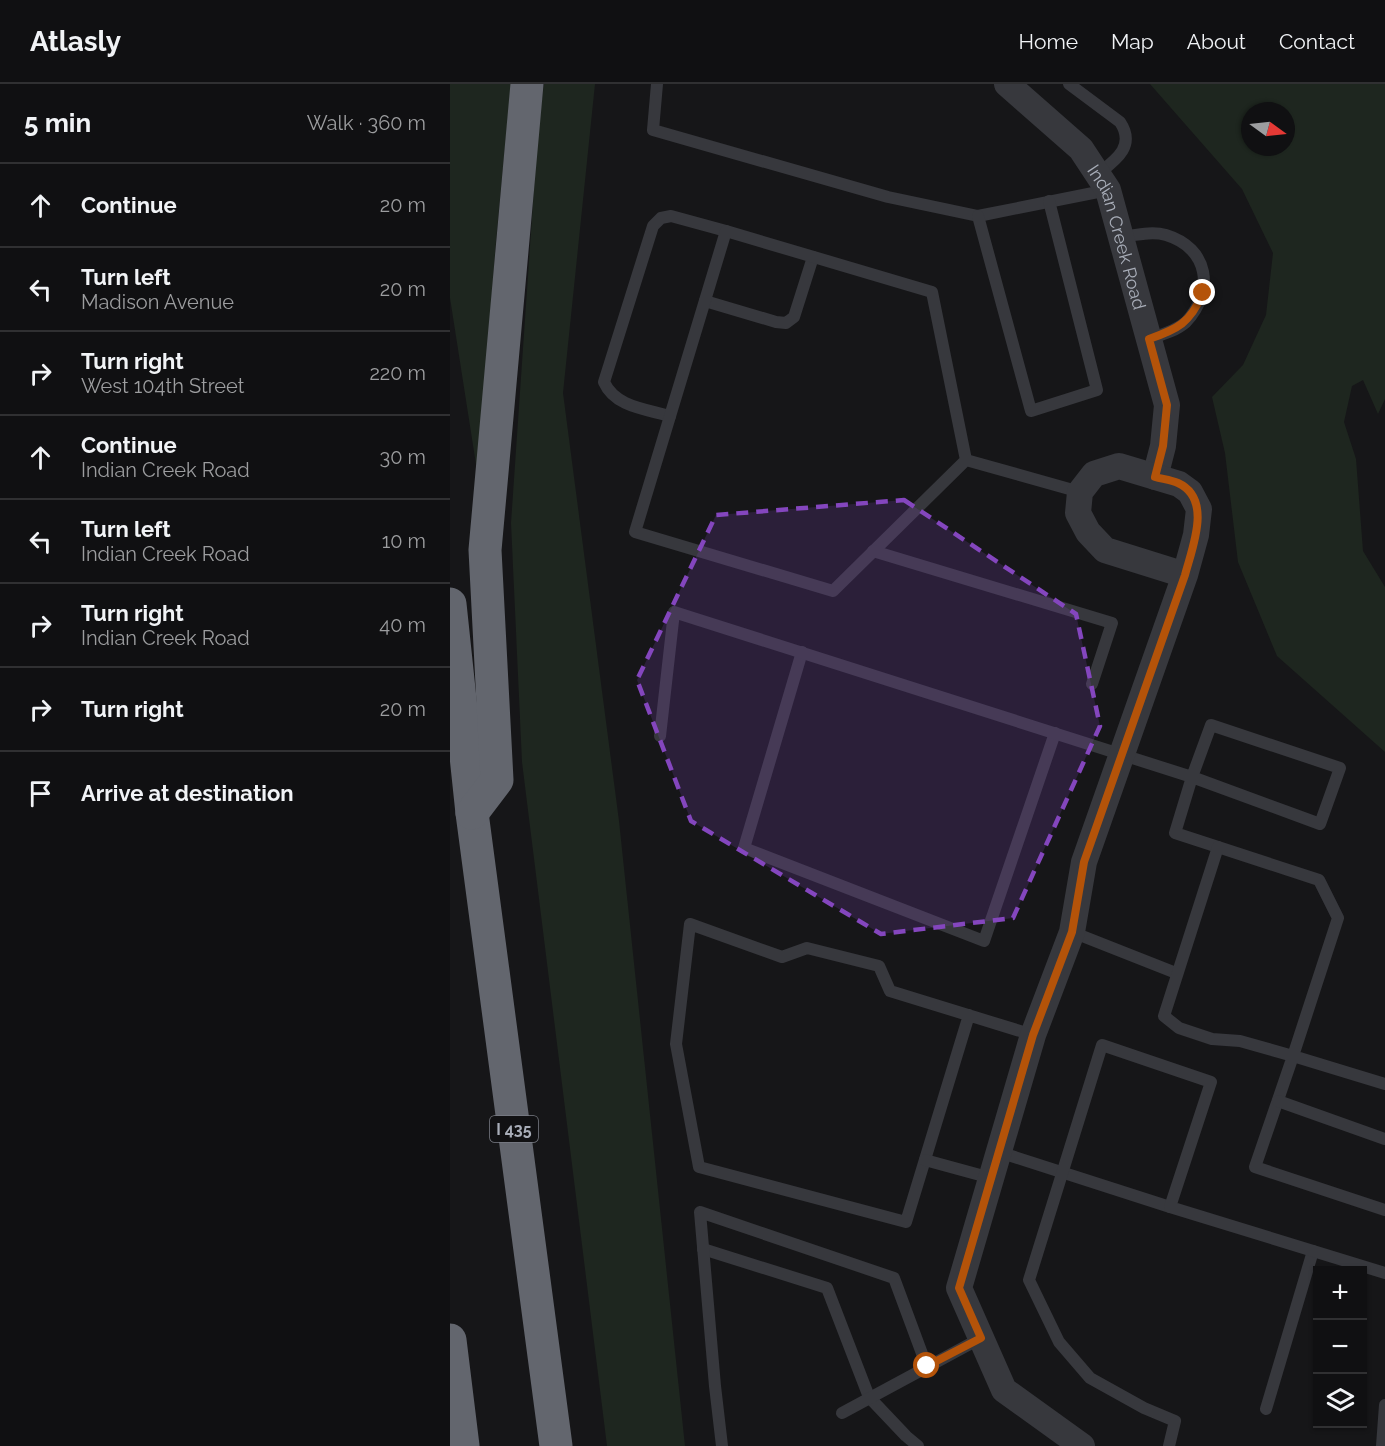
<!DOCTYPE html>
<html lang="en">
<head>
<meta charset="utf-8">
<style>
	:root { --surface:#101012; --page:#1e1e20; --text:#f1f3f6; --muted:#9c9d9f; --line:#303032 }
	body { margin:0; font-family:Raleway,sans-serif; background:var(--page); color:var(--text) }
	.controls { position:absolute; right:18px; bottom:18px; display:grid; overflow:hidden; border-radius:0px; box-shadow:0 2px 4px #0004 }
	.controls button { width:54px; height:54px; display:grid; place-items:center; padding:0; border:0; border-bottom:2px solid var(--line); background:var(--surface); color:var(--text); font:30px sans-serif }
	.compass { position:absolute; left:791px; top:18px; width:54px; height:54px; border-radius:50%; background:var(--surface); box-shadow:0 2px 4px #0004; rotate:105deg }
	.stop { position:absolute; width:18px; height:18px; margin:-14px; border:4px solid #b45309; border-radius:50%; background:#fff }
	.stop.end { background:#b45309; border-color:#fff; box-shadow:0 2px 6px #0008 }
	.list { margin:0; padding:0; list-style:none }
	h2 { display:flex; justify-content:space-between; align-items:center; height:78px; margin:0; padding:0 24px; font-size:26px }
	h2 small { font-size:20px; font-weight:400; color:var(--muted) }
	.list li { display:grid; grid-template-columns:39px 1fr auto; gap:18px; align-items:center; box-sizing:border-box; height:84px; padding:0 24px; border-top:2px solid var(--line) }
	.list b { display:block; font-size:22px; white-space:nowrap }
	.list p { margin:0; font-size:20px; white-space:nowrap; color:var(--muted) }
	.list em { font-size:20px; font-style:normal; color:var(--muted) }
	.icon { flex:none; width:33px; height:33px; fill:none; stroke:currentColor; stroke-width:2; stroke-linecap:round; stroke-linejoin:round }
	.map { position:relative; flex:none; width:935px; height:1362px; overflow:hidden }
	header { display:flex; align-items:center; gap:36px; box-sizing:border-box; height:84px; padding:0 30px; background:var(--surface); border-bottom:2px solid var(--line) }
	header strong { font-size:28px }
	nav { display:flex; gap:33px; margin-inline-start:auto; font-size:21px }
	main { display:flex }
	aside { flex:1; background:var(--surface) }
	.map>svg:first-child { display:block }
	.green { fill:#1e261f; fill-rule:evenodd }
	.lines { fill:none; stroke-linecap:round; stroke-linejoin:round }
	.service { stroke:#37383d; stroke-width:12 }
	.minor { stroke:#37383d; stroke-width:26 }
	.motorway { stroke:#63666e; stroke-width:33 }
	.route { stroke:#b45309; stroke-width:8 }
	.marked { fill:#8446be; fill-opacity:0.2; stroke:#8446be; stroke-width:4.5; stroke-dasharray:12 8; stroke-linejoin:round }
	.labels { text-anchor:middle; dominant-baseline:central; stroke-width:6; stroke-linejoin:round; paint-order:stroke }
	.shield { fill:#111113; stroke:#7b7e86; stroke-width:1.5 }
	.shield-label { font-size:16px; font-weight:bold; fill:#a8adb8 }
	.street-label { font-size:18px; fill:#a8adb8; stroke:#111113 }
</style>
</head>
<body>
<header>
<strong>Atlasly</strong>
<nav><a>Home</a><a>Map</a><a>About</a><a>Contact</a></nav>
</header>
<main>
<aside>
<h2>5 min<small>Walk · 360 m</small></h2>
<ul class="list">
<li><svg class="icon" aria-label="ahead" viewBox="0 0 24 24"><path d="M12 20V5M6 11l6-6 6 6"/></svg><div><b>Continue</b></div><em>20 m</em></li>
<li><svg class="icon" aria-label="left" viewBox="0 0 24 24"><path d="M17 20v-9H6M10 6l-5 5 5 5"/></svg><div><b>Turn left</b><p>Madison Avenue</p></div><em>20 m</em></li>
<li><svg class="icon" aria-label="right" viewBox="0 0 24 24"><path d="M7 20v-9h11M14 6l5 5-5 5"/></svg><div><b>Turn right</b><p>West 104th Street</p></div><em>220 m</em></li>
<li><svg class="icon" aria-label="ahead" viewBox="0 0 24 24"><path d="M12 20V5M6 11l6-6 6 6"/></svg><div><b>Continue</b><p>Indian Creek Road</p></div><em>30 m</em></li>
<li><svg class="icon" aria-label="left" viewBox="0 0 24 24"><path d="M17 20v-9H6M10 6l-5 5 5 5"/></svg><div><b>Turn left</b><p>Indian Creek Road</p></div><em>10 m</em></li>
<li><svg class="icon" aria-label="right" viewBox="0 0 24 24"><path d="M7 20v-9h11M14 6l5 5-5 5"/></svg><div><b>Turn right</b><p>Indian Creek Road</p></div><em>40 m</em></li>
<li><svg class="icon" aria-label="right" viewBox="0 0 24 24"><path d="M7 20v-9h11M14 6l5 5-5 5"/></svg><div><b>Turn right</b></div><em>20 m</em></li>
<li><svg class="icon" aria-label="arrive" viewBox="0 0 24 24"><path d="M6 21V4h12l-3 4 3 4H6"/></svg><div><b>Arrive at destination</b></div></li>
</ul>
</aside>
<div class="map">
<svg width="935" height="1362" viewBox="0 0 935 1362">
	<rect width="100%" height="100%" fill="#161618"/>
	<g class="green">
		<polygon points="0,0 61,0 46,157 28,393 0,214"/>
		<polygon points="94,0 145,0 113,309 169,737 235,1362 157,1362 72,678 61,439 88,46"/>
		<path d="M700 0H935V315L928 330 913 296 902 302 894 338 906 375 913 467 935 503V668L827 572 788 478 775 369 762 313 793 281 816 231 823 169 792 105ZM800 27H836V63H800Z"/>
	</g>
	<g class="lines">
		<g class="service">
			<polyline points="207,0 203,46 438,113 528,132 658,106"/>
			<path d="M619 0 670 38C686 62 666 76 648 90"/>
			<polyline points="528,132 581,327 647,306 599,117"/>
			<path d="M671 153C686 151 702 147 716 151 759 164 765 207 736 238 726 247 711 251 699 255"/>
			<polyline points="255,217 326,238 336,239 344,233 363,173"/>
			<path d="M220 332C196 325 165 323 154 298L203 142 211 134 221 132 276 147"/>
			<polyline points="516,376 482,208 276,147 185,448 383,507 516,376 630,408"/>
			<polyline points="423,467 662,539 642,600"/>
			<polyline points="352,568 294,764 534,857 605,649"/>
			<polyline points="210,652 224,528 742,693 870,740 890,684 761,641 742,693 725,749 768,763"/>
			<polyline points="622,848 726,889"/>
			<polyline points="519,931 456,1138 249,1083 226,960 240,840 332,873 357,864 429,882 440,907 583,951"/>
			<polyline points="935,1000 843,972 888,834 869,796 768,763 714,932 729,944 762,955 790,957 843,972 805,1083 935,1126"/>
			<polyline points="828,1017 935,1055"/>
			<polyline points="549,1068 720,1123"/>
			<polyline points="475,1076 541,1094"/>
			<polyline points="253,1165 377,1204 419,1313 456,1352 468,1362"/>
			<polyline points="816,1325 863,1167"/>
			<polyline points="392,1329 531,1254"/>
			<polyline points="272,1362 265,1302 250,1128 444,1194 477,1283"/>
			<polyline points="719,1362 725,1337 694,1324 640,1294 609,1258 579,1196 652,961 761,998 720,1123 935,1189"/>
			<polyline points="932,1362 935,1321"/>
		</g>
		<g class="minor">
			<path id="s1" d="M557 0 631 65 658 106 717 321 713 362 705 393"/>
			<polyline points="632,1362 554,1306 509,1204 583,951 622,848 634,778 735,491 746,451 749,425 740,408 729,400 669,382 644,390 630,408 628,429 638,448 655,466 735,491"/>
		</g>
		<g class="motorway">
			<polyline points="0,520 22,729 106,1362"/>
			<polyline points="22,729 47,696 35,466 77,0"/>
			<polyline points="0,1256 13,1362"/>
		</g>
	</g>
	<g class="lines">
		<path class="route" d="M477 1282 531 1254 509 1204 583 951 622 848 634 778 735 491C742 464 763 415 728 399 721 396 712 395 705 393L713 362 717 321 699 255C728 245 740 239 753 209"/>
	</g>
	<path class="marked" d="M454 416 626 530 650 642 563 834 431 850 241 737 187 596 266 431Z"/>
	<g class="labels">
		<rect class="shield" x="40" y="1032" width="48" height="26" rx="4.5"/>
		<g class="shield-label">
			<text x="64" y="1045">I 435</text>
		</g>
		<g class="street-label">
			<text stroke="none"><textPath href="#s1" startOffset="195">Indian Creek Road</textPath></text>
		</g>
	</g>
</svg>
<div class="controls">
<button>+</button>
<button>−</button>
<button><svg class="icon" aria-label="layers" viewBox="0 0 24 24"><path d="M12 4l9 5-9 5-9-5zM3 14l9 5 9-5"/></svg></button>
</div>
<svg class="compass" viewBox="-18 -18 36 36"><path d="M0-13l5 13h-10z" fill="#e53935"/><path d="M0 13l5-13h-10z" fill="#9c9d9f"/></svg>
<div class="stop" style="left:477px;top:1282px"></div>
<div class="stop end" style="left:753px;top:209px"></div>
</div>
</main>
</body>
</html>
